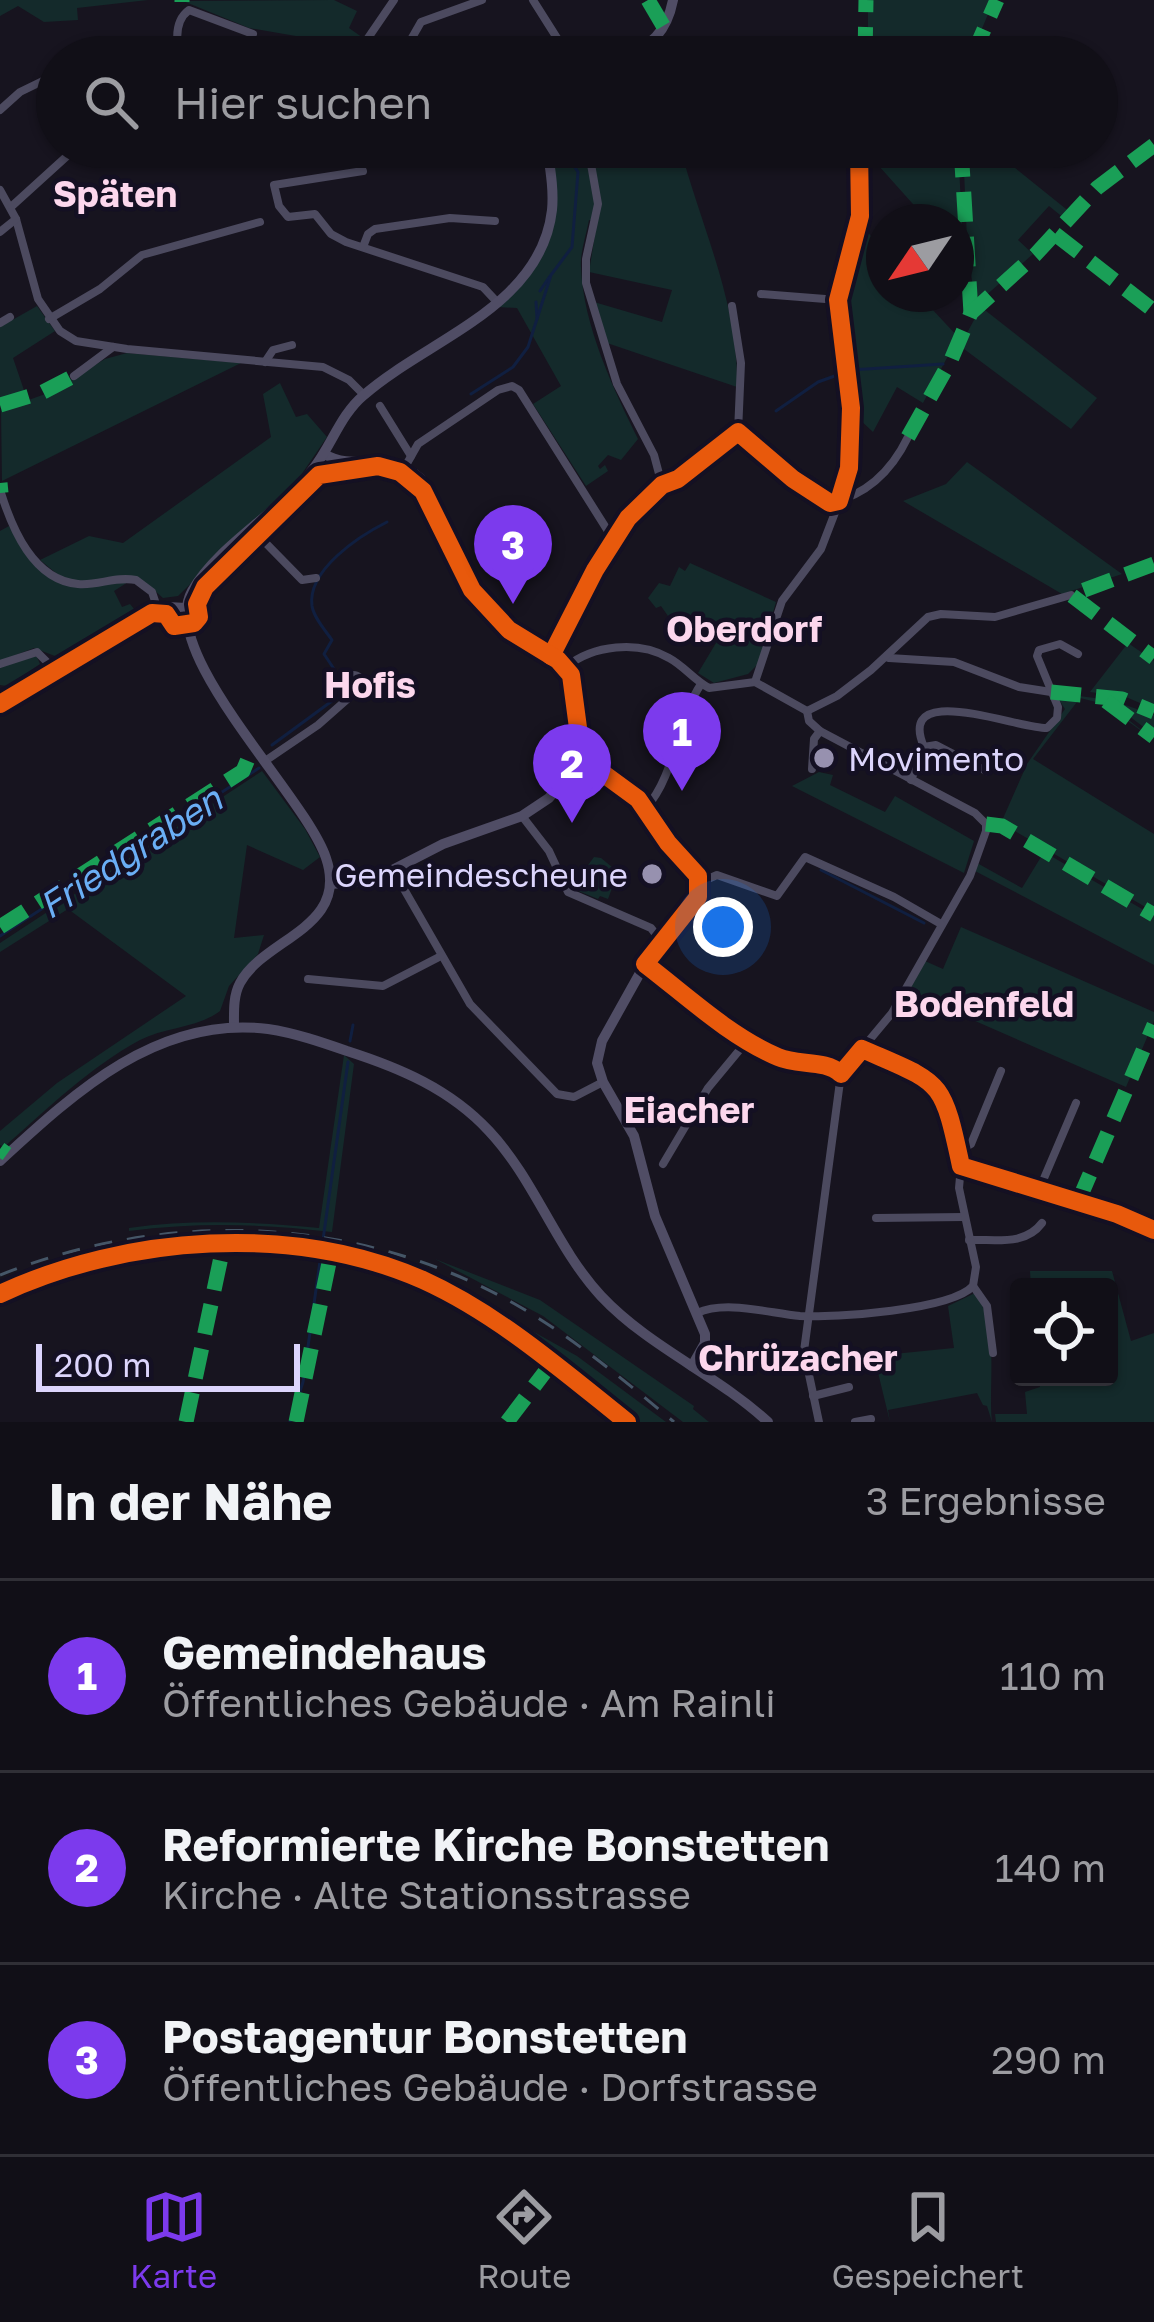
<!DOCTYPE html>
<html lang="de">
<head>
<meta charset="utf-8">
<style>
	:root { --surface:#110f17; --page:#1a1820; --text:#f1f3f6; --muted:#9c9ca1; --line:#302f36; --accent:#7c3aed }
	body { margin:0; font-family:"Golos Text",sans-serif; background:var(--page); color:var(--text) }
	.controls { position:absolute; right:36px; bottom:36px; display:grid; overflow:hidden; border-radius:12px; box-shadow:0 3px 9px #0004 }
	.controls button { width:108px; height:108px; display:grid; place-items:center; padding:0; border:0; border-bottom:3px solid var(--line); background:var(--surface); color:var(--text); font:60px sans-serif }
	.compass { position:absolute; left:866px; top:204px; width:108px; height:108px; border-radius:50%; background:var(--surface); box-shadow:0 3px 9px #0004; rotate:235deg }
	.scale { position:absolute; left:36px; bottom:30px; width:264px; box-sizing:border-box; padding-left:12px; border:6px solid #dcd5fc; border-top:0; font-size:33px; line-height:42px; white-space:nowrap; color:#dcd5fc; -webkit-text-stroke:9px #141023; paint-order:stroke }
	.you { position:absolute; left:723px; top:927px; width:42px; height:42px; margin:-30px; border:9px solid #fff; border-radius:50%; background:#1a73e8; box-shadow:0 0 0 18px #1a73e833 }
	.badge { display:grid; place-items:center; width:78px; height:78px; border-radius:50%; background:var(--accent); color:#fff; font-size:39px; font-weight:700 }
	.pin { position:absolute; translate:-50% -99px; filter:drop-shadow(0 3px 6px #0008) }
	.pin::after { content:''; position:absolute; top:63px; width:42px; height:36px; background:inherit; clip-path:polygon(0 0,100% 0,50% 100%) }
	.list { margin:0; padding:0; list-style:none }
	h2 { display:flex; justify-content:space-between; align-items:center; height:156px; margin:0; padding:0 48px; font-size:51px }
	h2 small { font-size:39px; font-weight:400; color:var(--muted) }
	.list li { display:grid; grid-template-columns:78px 1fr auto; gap:36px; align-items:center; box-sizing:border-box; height:192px; padding:0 48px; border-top:3px solid var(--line) }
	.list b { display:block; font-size:45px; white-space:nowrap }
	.list p { margin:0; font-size:39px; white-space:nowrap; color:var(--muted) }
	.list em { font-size:39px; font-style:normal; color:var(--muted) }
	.icon { flex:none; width:66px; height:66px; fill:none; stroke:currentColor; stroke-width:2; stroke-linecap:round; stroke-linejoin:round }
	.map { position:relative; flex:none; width:1154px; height:1422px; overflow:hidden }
	.search { position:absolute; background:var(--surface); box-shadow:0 3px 9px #0004; left:36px; right:36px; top:36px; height:132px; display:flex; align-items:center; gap:30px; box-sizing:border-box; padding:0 42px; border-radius:66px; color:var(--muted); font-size:45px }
	.sheet { height:732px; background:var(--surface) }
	nav { display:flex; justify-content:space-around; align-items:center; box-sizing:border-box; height:168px; border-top:3px solid var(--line); background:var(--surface); font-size:33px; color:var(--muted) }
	nav a { display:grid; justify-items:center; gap:6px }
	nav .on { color:var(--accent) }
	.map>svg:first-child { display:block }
	.green { fill:#142a2b }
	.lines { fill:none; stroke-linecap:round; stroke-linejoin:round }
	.stream { stroke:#101f40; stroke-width:3 }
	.street { stroke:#4c4a5f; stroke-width:8 }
	.secondary { stroke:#504d65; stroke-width:10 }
	.rail { stroke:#455667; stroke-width:3; stroke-dasharray:18 15; stroke-linecap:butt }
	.quiet { stroke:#1a9f57; stroke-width:15; stroke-dasharray:30 15; stroke-linecap:butt }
	.cycleway-casing { stroke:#141023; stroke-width:26 }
	.cycleway { stroke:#e8590c; stroke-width:18 }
	.poi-dot { fill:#9791af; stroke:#141023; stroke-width:4.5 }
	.labels { text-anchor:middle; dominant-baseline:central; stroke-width:9; stroke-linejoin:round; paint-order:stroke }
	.poi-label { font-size:33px; fill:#dcd5fc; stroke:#141023; text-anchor:start }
	.neighbourhood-label { font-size:36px; font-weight:bold; fill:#fcd7ed; stroke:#141023 }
	.water-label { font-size:36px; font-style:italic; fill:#6aaef5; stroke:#141023 }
</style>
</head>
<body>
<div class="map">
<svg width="1154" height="1422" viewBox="0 0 1154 1422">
	<rect width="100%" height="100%" fill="#17141f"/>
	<g class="green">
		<polygon points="0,0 148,0 77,8 78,20 44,22 18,6 0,16"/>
		<polygon points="334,0 357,11 349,28 366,40 349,57 306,57 313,39 249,28 183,1"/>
		<polygon points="868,0 994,0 970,57 868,57"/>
		<path d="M552 147H680C701 226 739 304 737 387L607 343 594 302 662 322 672 290 589 272 597 222 589 220C586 236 580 252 581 267 583 325 613 388 638 439L621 460 608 455 598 466 600 469 605 465 608 471 586 486 533 404 561 386 517 308 498 307C556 257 561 221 552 147Z"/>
		<polygon points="862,147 958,147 964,262 956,253 956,222 929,222"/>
		<polygon points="963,147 989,147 1071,213 1065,219 1049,206 1018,240 1033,254 975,305 967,240"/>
		<polygon points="862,223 884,256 884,294 918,294 958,337 923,403 897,387 873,432 855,415 841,312"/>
		<polygon points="37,306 55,331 13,358 26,396 0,402 0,327"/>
		<polygon points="981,307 1097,398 1071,429 960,346"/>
		<polygon points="127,353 241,363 2,481 1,410 48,393 105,359"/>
		<path d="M280 383 296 417 307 414 327 437 299 478 178 596 163 598C118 556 115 592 73 581 60 578 50 568 40 560L89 536 123 543 271 437 263 394Z"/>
		<polygon points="967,462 1122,574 1062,594 903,501 946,484"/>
		<polygon points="9,526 25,554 69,585 128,582 114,591 122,607 130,604 134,609 55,656 34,648 0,661 0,531"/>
		<polygon points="690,563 776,602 758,664 748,674 714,683 698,673 716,643 668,616 661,606 656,608 648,598 659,583 670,586 679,567 685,571"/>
		<polygon points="1128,643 1154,661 1154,709 1126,697 1090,692"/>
		<polygon points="29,656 37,657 40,664 7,686 0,685 0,667"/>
		<polygon points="1064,694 1102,699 1154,740 1104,704 1080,698 1033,759 1154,834 1154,912 1001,823 1027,764 1065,709 1059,700"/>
		<polygon points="1108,699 1154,715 1154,735 1108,700"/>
		<path d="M262 771 305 829 320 857 303 870 247 845 234 938 264 935 258 954 229 986 220 1011C198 1028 165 1027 140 1040 90 1067 46 1110 4 1147L0 1145V1131L57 1083 186 996 68 909 0 952V943Z"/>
		<polygon points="819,772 833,775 830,785 885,812 895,796 974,841 964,873 792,786"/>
		<polygon points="1044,852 1154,916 1154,965 975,871 977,863 1022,888"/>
		<polygon points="594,857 601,858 618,872 608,899 600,896 598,899 576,890 564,871 586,868"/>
		<polygon points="961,927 1154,1012 1154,1021 1126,1087 918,996 920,991 911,987 925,961 943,969"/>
		<path d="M344 1055 354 1064 332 1232C263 1224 199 1222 129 1231V1228C193 1219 255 1222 319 1228Z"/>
		<polygon points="435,1259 540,1300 694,1406 693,1409 709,1422 683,1422 543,1316"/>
		<polygon points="1030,1271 1112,1271 1131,1341 1154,1333 1154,1422 996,1422 995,1414 1027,1414 1025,1392 1040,1387 1038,1377 1109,1377 1109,1287 1031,1287"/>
		<polygon points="439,1279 577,1356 666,1422 634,1422 486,1311 438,1284"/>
		<path d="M975 1293C1000 1327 988 1382 992 1422L987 1406 983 1405 977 1393 888 1410 890 1422 874 1356 954 1348 948 1306Z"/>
	</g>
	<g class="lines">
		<g class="stream">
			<polyline points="540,291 550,276"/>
			<polyline points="536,302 537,318"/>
			<polyline points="851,370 943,364"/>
			<polyline points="471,394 513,367 528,347 551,275 572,247 578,172 572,163 571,147"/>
			<polyline points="776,411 818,382 843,373"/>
			<path d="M272 745 336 698 332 688 334 669 324 654 332 640C325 630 314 618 312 606 307 570 359 536 387 522"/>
			<polyline points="821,870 924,923"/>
			<polyline points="0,936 259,768"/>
			<polyline points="350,1041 353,1025"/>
			<polyline points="290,1422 303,1382 348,1062"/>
		</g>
		<g class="street">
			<polyline points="533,0 569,57"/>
			<polyline points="118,53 164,40 176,43"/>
			<path d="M180 57C176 41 174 21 189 10L253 34"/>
			<polyline points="355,57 394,0"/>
			<polyline points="401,57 421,22 482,0"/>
			<polyline points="503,57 538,57"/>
			<polyline points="0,110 20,92 57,74"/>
			<polyline points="588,147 598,204 586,259 586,283 617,384 654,455 662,485"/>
			<polyline points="363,171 274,185 279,206 288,217 315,214 331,234 346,242 483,287 497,302"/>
			<polyline points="0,190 16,219 38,299 60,331 76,341 127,349 323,367 349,380 364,395"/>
			<polyline points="12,206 77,147"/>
			<polyline points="0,232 16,219"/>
			<polyline points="363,247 368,234 375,229 450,218 495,221"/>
			<polyline points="761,294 838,300"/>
			<polyline points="732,306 741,363 738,432"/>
			<polyline points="49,319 100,289 142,255 260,222"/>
			<polyline points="0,323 10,317"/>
			<polyline points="265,362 273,350 292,345"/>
			<polyline points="74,376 113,347"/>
			<polyline points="380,406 411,456"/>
			<polyline points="405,467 418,444 498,390 512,386 519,390 613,539"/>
			<path d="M1 493C12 528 33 580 78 584 98 586 115 576 136 580L152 592 156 604"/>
			<polyline points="252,529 302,580 316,578"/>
			<path d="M551 656 595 570 628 518 662 485 678 479 738 432 793 479 830 503C867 495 892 470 908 437"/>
			<polyline points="889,658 954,662 1019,687 1051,692"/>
			<polyline points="0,664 37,652 50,665"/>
			<path d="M566 667C593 645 638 640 669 658 684 666 694 680 709 688L755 682 807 711"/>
			<circle cx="353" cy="685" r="10"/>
			<polyline points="755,682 782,601 821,549 846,484 851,408 838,300 857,238 862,201"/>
			<polyline points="807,711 809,721 820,731 975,813 986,824 986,831 970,876 892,1013 841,1074 804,1351 819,1422"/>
			<polyline points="807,711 837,696 871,670 928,617 941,614 995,617 1071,595"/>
			<polyline points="924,747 936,745 986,771"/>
			<polyline points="568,755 574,756"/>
			<polyline points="265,761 318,725 352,695"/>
			<polyline points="812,769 814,739 820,731"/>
			<path d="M911 780 924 747C895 679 1018 729 1047 728L1057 718 1058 707 1037 656 1039 650 1060 644 1078 654"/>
			<path d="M646 808C676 774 676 722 701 684"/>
			<polyline points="522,816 549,851 568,892 651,928 661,941"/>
			<polyline points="393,870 470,1004 557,1094 574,1097 603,1082"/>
			<polyline points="701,882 717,875 777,896 805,857 894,897 941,924"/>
			<path d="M645 964C687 996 729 1036 778 1057 798 1066 825 1059 841 1074"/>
			<polyline points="308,979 383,986 441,956"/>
			<polyline points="958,1151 971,1144 1001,1071"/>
			<polyline points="663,1164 708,1088 747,1041"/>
			<polyline points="961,1166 1117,1214 1154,1230"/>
			<polyline points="1039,1190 1076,1103"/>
			<polyline points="876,1218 964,1217"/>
			<path d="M969 1240C996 1239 1025 1246 1042 1223"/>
			<polyline points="973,1286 987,1306 993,1353"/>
			<path d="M697 1313C726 1300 768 1313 800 1316 835 1318 951 1310 973 1286L976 1267 959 1188 961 1166 946 1103 939 1090 921 1073 862 1049"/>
			<polyline points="745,1362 804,1351"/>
			<polyline points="813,1396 849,1387"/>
			<polyline points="855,1422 871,1419"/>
		</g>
		<g class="secondary">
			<path d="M621 57C651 48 667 31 673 0"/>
			<path d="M324 454C358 473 386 448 421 479L491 611 509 630 558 660 571 675 582 758 638 799 701 882 698 897 645 964 602 1041 597 1063 603 1082 634 1136 655 1216 705 1334V1343L692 1366"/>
			<polyline points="0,697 150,606 186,608"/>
			<polyline points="330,884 371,881 443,844 522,816 549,798 582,758"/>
			<path d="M234 1027C234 1012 233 996 240 983 264 938 350 928 326 858 305 795 157 653 192 591 219 544 280 513 313 469 332 445 340 415 364 395 428 339 541 307 552 210 554 189 550 168 547 147"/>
			<path d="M0 1161C75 1092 158 1015 268 1029 295 1033 321 1042 347 1051 400 1068 450 1089 489 1131 535 1180 555 1246 601 1296 650 1348 716 1374 768 1422"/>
		</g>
		<path class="rail" d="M0 1275C169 1208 362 1215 520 1307 576 1340 625 1381 674 1422"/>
		<g class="quiet">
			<polyline points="182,0 182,2"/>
			<polyline points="648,0 664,27"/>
			<polyline points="865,57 866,0"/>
			<polyline points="972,57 997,0"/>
			<polyline points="961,147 971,313"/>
			<polyline points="1055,234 1154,311"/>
			<polyline points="0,405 43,392 74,376"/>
			<polyline points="908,437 951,360 971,313 1035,255 1097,188 1154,145"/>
			<polyline points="0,483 1,493"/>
			<polyline points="1154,564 1071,595 1154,658"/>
			<polyline points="1051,692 1122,699 1154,712"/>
			<polyline points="1106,701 1154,737"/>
			<polyline points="986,824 1002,826 1154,915"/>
			<polyline points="0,927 243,771 248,759 257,753"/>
			<polyline points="0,1149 7,1154"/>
			<polyline points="1078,1202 1154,1025"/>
			<polyline points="186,1422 224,1243"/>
			<polyline points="296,1422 331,1253"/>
			<polyline points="507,1422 551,1364"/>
		</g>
		<defs>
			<g id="cycleway">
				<polyline points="551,656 595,570 628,518 662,485 678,479 738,432 793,479 830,503 839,501 849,468 851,408 838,300 860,216 859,147"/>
				<path d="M0 704 152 613 166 614 174 626 194 623 199 617 197 604 205 587 319 475 378 466 400 472 423 491 472 590 509 630 558 660 571 675 582 758 638 799 668 843 698 876V897L645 964C687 996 729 1036 778 1057 798 1066 825 1059 841 1074L862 1049C942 1084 942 1077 961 1166L1117 1214 1154 1230"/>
				<path d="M0 1294C126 1235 293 1223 423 1280 498 1314 563 1371 627 1422"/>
			</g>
		</defs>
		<use href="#cycleway" class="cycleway-casing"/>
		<use href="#cycleway" class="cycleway"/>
	</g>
	<g class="poi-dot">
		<circle cx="824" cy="758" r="12"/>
		<circle cx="652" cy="874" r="12"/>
	</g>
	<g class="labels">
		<g class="poi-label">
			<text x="848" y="758">Movimento</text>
			<text x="628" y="874" text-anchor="end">Gemeindescheune</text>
		</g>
		<g class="neighbourhood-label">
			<text x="115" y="193">Späten</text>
			<text x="744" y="628">Oberdorf</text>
			<text x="370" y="684">Hofis</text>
			<text x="984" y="1003">Bodenfeld</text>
			<text x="689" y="1109">Eiacher</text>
			<text x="798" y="1357">Chrüzacher</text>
		</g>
		<g class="water-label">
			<text transform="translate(130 852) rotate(-33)">Friedgraben</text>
		</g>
	</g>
</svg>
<div class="controls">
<button><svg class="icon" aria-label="locate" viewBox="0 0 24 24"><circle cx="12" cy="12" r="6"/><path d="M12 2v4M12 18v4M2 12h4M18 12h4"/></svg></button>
</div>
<svg class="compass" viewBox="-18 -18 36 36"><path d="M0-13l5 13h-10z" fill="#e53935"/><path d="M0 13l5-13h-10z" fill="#9c9ca1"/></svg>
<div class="scale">200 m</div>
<div class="you"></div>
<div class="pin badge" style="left:682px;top:791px">1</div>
<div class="pin badge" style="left:572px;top:823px">2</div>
<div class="pin badge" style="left:513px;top:604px">3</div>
<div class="search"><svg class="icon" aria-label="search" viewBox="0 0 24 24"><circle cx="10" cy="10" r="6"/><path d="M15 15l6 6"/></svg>Hier suchen</div>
</div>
<section class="sheet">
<h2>In der Nähe<small>3 Ergebnisse</small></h2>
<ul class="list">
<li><span class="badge">1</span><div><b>Gemeindehaus</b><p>Öffentliches Gebäude · Am Rainli</p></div><em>110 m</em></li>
<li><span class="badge">2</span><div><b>Reformierte Kirche Bonstetten</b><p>Kirche · Alte Stationsstrasse</p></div><em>140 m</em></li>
<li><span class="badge">3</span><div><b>Postagentur Bonstetten</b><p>Öffentliches Gebäude · Dorfstrasse</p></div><em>290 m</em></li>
</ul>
</section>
<nav>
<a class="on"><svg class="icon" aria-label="map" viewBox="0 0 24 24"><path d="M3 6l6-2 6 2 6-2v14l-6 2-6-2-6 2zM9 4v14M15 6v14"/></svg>Karte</a>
<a><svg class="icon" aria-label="directions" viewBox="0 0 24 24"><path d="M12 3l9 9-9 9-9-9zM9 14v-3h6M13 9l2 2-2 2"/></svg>Route</a>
<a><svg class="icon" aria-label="saved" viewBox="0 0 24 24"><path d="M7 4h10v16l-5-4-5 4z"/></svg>Gespeichert</a>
</nav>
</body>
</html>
